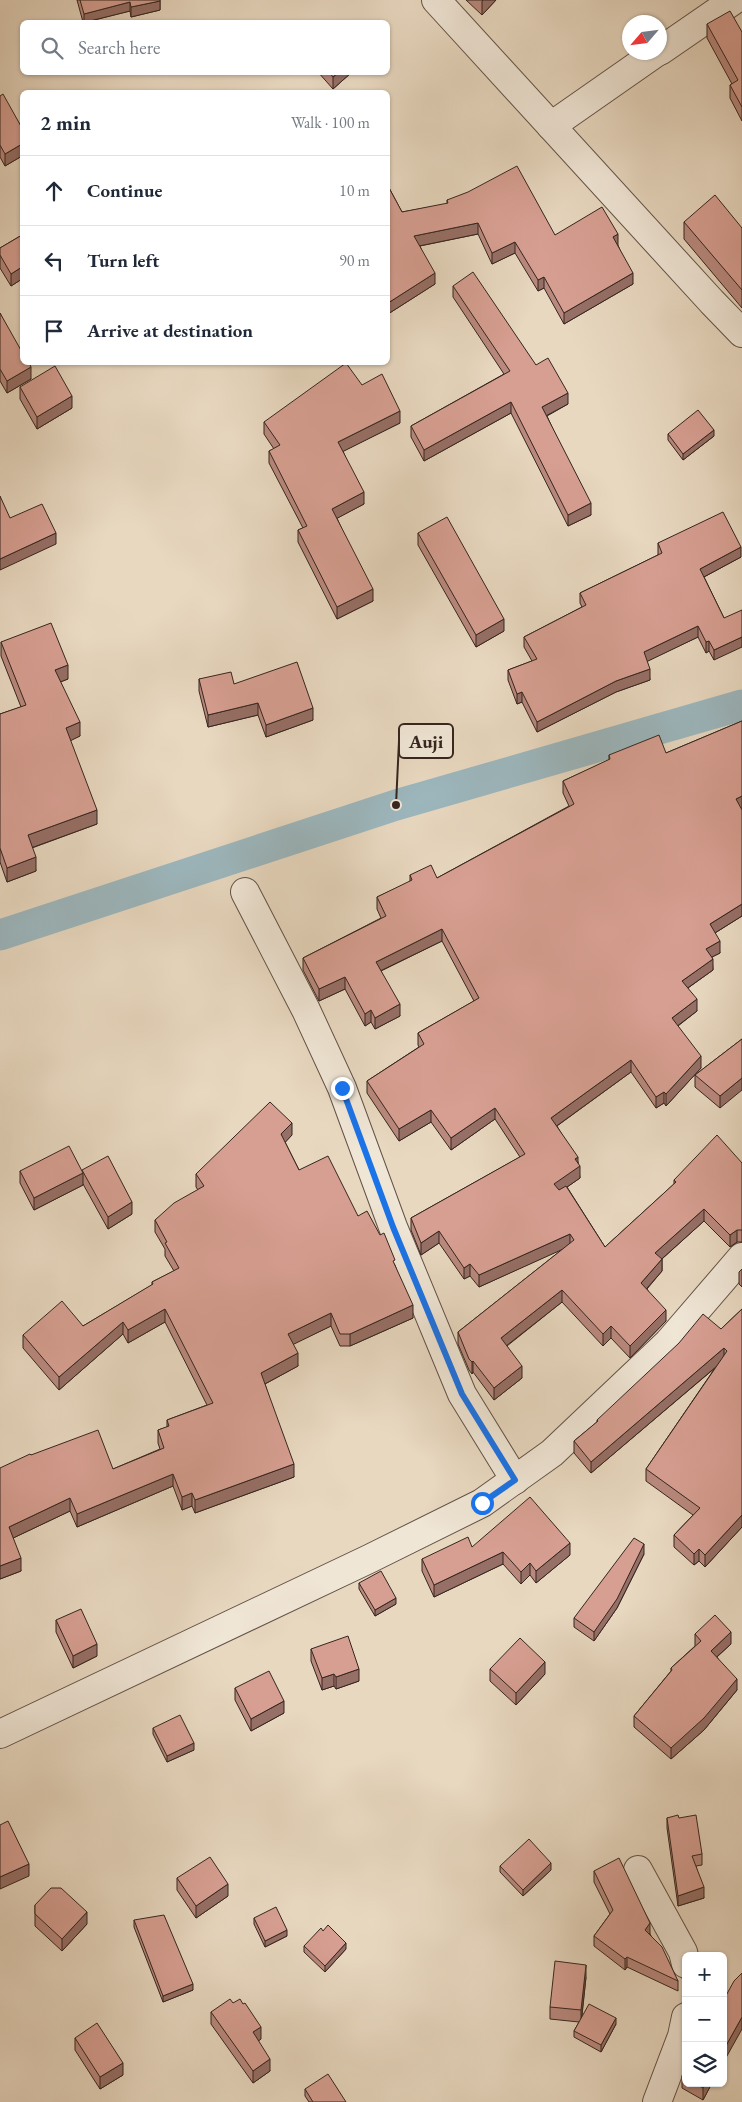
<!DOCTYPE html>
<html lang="en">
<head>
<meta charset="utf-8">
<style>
	:root { --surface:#fff; --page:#f6f6f7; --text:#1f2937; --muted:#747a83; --line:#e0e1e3 }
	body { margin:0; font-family:"EB Garamond",serif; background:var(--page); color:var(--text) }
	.controls { position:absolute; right:15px; bottom:15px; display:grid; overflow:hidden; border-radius:8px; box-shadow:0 1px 4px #0004 }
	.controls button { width:45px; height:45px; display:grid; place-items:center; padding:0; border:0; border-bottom:1px solid var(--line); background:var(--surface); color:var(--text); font:25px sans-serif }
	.compass { position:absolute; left:622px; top:15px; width:45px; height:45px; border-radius:50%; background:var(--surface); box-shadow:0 1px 4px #0004; rotate:242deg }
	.stop { position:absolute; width:15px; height:15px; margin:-11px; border:4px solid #1a73e8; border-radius:50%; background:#fff }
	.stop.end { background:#1a73e8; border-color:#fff; box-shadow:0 1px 5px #0008 }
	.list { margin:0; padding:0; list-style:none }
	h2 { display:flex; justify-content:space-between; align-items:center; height:65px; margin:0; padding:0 20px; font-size:21px }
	h2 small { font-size:16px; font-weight:400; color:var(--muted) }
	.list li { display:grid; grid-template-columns:32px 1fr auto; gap:15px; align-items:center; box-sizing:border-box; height:70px; padding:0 20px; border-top:1px solid var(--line) }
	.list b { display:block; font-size:19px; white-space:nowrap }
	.list em { font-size:16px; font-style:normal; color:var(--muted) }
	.icon { flex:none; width:28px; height:28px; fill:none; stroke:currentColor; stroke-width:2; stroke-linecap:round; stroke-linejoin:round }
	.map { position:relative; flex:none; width:742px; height:2102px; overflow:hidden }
	.search { position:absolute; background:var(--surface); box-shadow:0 1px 4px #0004; left:20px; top:20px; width:370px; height:55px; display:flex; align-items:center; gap:12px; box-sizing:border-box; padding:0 18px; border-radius:8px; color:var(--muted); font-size:19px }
	.panel { position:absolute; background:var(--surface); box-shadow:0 1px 4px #0004; left:20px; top:90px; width:370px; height:275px; border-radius:8px }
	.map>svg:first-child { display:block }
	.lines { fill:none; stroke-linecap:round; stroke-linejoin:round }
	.canal { stroke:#9cb7be; stroke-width:31 }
	.street-casing { stroke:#625247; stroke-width:30 }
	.street { stroke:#f0e6d6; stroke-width:28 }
	.wall { fill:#b9897e; stroke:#35251f }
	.shaded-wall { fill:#966f66; stroke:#35251f }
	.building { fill:#d79f92; stroke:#35251f }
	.route { stroke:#1a73e8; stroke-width:6 }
	.leader { fill:none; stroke:#35251f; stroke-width:2 }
	.callout-dot { fill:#35251f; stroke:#f0e6d6; stroke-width:2 }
	.callout { fill:#f0e6d6; stroke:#35251f; stroke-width:2 }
	.callout-label { font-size:19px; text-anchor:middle; font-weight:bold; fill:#35251f }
</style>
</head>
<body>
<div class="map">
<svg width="742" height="2102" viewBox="0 0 742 2102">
	<rect width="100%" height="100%" fill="#e8d8c0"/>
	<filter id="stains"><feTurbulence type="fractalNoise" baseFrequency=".004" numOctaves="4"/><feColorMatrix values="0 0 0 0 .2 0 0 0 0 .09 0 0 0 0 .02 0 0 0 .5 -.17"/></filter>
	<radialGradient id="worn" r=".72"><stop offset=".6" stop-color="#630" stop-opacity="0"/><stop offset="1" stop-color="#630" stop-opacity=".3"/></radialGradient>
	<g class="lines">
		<polyline class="canal" points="0,935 396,805 742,705"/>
		<defs>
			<g id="street">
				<polyline points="436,0 712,302 742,333"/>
				<polyline points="660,51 734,0"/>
				<polyline points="551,126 657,52"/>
				<polyline points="245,892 306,1010 342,1088 393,1227 462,1394 515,1480"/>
				<polyline points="0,1734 369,1559 482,1503 552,1453 668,1343 742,1257"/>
				<polyline points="638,1870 683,1952 686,1964"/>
				<polyline points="657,2102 682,2036 686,2017"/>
			</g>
		</defs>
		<use href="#street" class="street-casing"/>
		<use href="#street" class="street"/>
	</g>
	<g class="wall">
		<polygon points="77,0 160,0 160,10 131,17 130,11 86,22 83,22"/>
		<polygon points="466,0 496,0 482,15"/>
		<polygon points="707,24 742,32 742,121 730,98 730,85 732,84 707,38"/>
		<polygon points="318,72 352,72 333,89"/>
		<polygon points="0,96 22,128 22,156 5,166 0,157"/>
		<polygon points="388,186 402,212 447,204 447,200 555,235 618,245 633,284 564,324 544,288 538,291 515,253 492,264 478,234 420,246 435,284 388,314"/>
		<polygon points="684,222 742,228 742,308 684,239"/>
		<polygon points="22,235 22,279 11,286 0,268 0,248"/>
		<polygon points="453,286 536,365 568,404 547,416 591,515 568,526 511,413 424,461 411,437 411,426 504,374 453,297"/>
		<polygon points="0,313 31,379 7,393 0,381"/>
		<polygon points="362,385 400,423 343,451 364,504 337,518 373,601 337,619 298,542 298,530 303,528 269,463 269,451 274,449 264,434 264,422"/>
		<polygon points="20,387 72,408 37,429 20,399"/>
		<polygon points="668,434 714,436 683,460 668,440"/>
		<polygon points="418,533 504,631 476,647 418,545"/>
		<polygon points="658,543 741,557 704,577 724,618 714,660 709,651 706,653 698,637 647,661 650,680 616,692 537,732 522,702 517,704 508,680 508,670 532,661 524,647 524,637 582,607 580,603 580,593 658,555"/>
		<polygon points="1,642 68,679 60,682 80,736 70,740 97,824 32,848 36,871 7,882 0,862 0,714 21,707 1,656"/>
		<polygon points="199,679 234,684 313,720 266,737 258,715 208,727 199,691"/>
		<polygon points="742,721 742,808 741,808 742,916 715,933 720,953 712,957 713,970 688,988 697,1011 678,1026 701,1068 666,1106 664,1103 656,1108 631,1072 557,1126 578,1162 580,1178 567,1187 605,1247 674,1184 674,1180 742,1163 742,1242 737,1242 730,1247 704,1221 662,1259 662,1271 647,1289 666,1321 630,1358 611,1338 603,1346 562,1302 507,1346 522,1378 494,1400 473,1372 472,1374 469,1370 458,1344 458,1332 564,1248 479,1287 470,1276 464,1279 439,1243 421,1255 411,1230 411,1218 520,1157 495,1119 451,1150 431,1122 399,1141 367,1093 367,1081 419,1047 418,1045 418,1033 474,1001 442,941 381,971 400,1016 375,1029 371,1022 365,1026 345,989 319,1001 303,970 303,958 381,918 377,909 377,897 410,882 410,875 437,878 569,806 563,793 563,781 609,760 609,755 666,753"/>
		<polygon points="742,1039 720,1108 695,1087 695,1075"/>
		<polygon points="292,1135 285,1142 299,1170 358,1216 395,1265 413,1318 350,1346 340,1346 331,1326 293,1344 298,1366 265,1384 294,1477 195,1513 192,1506 182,1510 173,1486 77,1527 70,1511 13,1538 21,1571 0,1579 31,1455 113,1469 160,1449 158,1443 158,1430 167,1427 167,1420 207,1405 165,1322 128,1343 123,1334 59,1390 23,1348 23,1335 83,1326 152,1285 152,1282 174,1271 165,1256 165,1249 155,1232 155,1220 198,1190 196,1187 196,1174"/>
		<polygon points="20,1171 82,1171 132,1214 108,1229 83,1184 83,1185 34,1210 20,1183"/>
		<polygon points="742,1269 742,1287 739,1284 739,1272"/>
		<polygon points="742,1309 742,1527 705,1567 699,1561 694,1565 674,1547 674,1535 693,1515 646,1481 646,1469 715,1368 591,1473 574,1453 574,1441 597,1422 597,1420 721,1329"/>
		<polygon points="472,1547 570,1555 536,1583 530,1575 521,1584 503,1564 434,1597 422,1571 422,1559"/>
		<polygon points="644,1554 617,1608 594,1641 574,1627 574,1618"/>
		<polygon points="359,1583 396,1604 375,1616 359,1589"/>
		<polygon points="56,1620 97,1656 73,1668 56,1632"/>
		<polygon points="695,1634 731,1644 717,1657 737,1690 704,1730 671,1759 634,1727 634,1716 671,1671 671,1668 695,1646"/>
		<polygon points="311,1649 359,1681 336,1689 334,1686 322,1690 311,1661"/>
		<polygon points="490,1669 545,1674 516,1705 490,1681"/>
		<polygon points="235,1688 284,1713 251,1731 235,1700"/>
		<polygon points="153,1728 194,1750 167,1762 153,1734"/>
		<polygon points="667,1818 679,1818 702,1854 702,1865 696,1866 704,1898 678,1906 667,1828"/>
		<polygon points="500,1866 551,1870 523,1896 500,1872"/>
		<polygon points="594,1871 650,1933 650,1934 678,1981 678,1991 627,1967 625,1970 594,1946 594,1936 610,1914 594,1882"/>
		<polygon points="177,1878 228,1896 196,1918 177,1890"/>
		<polygon points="35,1905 87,1924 62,1951 35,1926"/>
		<polygon points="254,1918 287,1936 265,1947 254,1924"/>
		<polygon points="134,1920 193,1990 163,2002 134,1927"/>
		<polygon points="323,1931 346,1949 325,1972 304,1952 304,1946"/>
		<polygon points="586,1977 582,2016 616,2024 601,2052 574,2037 574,2031 579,2022 550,2019 550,2007"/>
		<polygon points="211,2012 261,2039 258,2041 270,2071 253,2083 211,2024"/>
		<polygon points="75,2038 123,2075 100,2089 75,2050"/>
		<polygon points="686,2069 686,2083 712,2083 703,2100 682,2088 682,2076"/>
		<polygon points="305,2089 346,2102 309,2102 305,2096"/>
	</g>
	<g class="shaded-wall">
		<polygon points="483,0 496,0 482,15 482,1"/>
		<polygon points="160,1 160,10 131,17 131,7"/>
		<polygon points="130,2 130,11 86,22 84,22 84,14"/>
		<polygon points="339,72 352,72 333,89 333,77"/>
		<polygon points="22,144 22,156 5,166 5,154"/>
		<polygon points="478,223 478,234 414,247 414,236"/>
		<polygon points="618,234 618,245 613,248 613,237"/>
		<polygon points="515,242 515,253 492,264 492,253"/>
		<polygon points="22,267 22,279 11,286 11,274"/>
		<polygon points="435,273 435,284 388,314 388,303"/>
		<polygon points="633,273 633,284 564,324 564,313"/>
		<polygon points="544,277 544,288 538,291 538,280"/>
		<polygon points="31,367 31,379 7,393 7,381"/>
		<polygon points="568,393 568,404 542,418 542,407"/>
		<polygon points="72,396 72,408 37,429 37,417"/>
		<polygon points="511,402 511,413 424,461 424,450"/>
		<polygon points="400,411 400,423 338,454 338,442"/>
		<polygon points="714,430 714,436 683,460 683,454"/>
		<polygon points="364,492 364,504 332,521 332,509"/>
		<polygon points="591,503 591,515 568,526 568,515"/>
		<polygon points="56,533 56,544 0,570 0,559"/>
		<polygon points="741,547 741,557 700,579 700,569"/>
		<polygon points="373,589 373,601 337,619 337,607"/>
		<polygon points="504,619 504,631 476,647 476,635"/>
		<polygon points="698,626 698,637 644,663 644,652"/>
		<polygon points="742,637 742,647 714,660 714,650"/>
		<polygon points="709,641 709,651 706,653 706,642"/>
		<polygon points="68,665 68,679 55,684 55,670"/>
		<polygon points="650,669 650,680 616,692 537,732 537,722 616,681"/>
		<polygon points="522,692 522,702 517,704 517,694"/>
		<polygon points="258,703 258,715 208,727 208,715"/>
		<polygon points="313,708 313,720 266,737 266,725"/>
		<polygon points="80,722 80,736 66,743 66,728"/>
		<polygon points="742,796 742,808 736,810 736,799"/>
		<polygon points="97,810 97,824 28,849 28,835"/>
		<polygon points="36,857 36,871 7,882 7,868"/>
		<polygon points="742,904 742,916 710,936 710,924"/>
		<polygon points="442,929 442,941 376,973 376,962"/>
		<polygon points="720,941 720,953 706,960 706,949"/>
		<polygon points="713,959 713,970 682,992 682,981"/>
		<polygon points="345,977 345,989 319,1001 319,989"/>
		<polygon points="697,999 697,1011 672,1030 672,1018"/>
		<polygon points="400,1004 400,1016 375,1029 375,1018"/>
		<polygon points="371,1010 371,1022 365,1026 365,1014"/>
		<polygon points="701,1056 701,1068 666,1106 666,1094"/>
		<polygon points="631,1060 631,1072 551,1130 551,1118"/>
		<polygon points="742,1078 742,1090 720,1108 720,1096"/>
		<polygon points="664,1092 664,1103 656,1108 656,1097"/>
		<polygon points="495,1108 495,1119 451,1150 451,1138"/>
		<polygon points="431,1110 431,1122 399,1141 399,1129"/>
		<polygon points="292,1123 292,1135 281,1147 281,1134"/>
		<polygon points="578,1157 578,1167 580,1166 580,1178 554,1196 554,1184"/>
		<polygon points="83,1173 83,1185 34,1210 34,1198"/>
		<polygon points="132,1202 132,1214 108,1229 108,1217"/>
		<polygon points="704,1209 704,1221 655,1265 655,1253"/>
		<polygon points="737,1230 737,1242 730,1247 730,1235"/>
		<polygon points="439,1231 439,1243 421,1255 421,1243"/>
		<polygon points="570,1234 570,1246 479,1287 479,1275"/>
		<polygon points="662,1259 662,1271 641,1295 641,1283"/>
		<polygon points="470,1264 470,1276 464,1279 464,1268"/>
		<polygon points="562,1290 562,1302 501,1350 501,1338"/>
		<polygon points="413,1305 413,1318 350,1346 350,1334"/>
		<polygon points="165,1309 165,1322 128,1343 128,1330"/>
		<polygon points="666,1310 666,1321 630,1358 630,1346"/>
		<polygon points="331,1313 331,1326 288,1347 288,1334"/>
		<polygon points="123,1322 123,1334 59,1390 59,1377"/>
		<polygon points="611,1326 611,1338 603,1346 603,1334"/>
		<polygon points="724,1348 724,1360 591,1473 591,1462"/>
		<polygon points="298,1353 298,1366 261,1386 261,1373"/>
		<polygon points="473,1361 473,1372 472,1374 472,1362"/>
		<polygon points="522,1366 522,1378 494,1400 494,1388"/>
		<polygon points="294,1464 294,1477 195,1513 195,1500"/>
		<polygon points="173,1474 173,1486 77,1527 77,1514"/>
		<polygon points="192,1493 192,1506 182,1510 182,1497"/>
		<polygon points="70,1498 70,1511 9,1540 9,1527"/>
		<polygon points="742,1515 742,1527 705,1567 705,1555"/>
		<polygon points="570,1543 570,1555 536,1583 536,1571"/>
		<polygon points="644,1544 644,1554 617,1608 594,1641 594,1632"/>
		<polygon points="699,1549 699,1561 694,1565 694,1554"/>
		<polygon points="503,1552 503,1564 434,1597 434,1585"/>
		<polygon points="21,1558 21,1571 0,1579 0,1566"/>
		<polygon points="530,1563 530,1575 521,1584 521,1572"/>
		<polygon points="396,1598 396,1604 375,1616 375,1610"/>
		<polygon points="731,1632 731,1644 711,1662 711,1651"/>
		<polygon points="97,1644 97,1656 73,1668 73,1656"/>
		<polygon points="545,1662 545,1674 516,1705 516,1693"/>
		<polygon points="359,1669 359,1681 336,1689 336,1677"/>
		<polygon points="334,1674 334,1686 322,1690 322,1678"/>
		<polygon points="737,1679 737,1690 704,1730 671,1759 671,1748"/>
		<polygon points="284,1701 284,1713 251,1731 251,1719"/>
		<polygon points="194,1743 194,1750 167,1762 167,1756"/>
		<polygon points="551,1863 551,1870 523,1896 523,1890"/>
		<polygon points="29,1864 29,1876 0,1889 0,1877"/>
		<polygon points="228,1884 228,1896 196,1918 196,1906"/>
		<polygon points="704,1887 704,1898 678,1906 678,1896"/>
		<polygon points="87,1912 87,1924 62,1951 62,1939"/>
		<polygon points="650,1923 650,1933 645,1940 645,1930"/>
		<polygon points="287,1930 287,1936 265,1947 265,1941"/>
		<polygon points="346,1943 346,1949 325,1972 325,1966"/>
		<polygon points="627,1957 627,1967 625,1970 625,1959"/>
		<polygon points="586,1965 586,1977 581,2022 581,2010"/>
		<polygon points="193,1984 193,1990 163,2002 163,1996"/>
		<polygon points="742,2017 742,2029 723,2063 723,2051"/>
		<polygon points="616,2018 616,2024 601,2052 601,2045"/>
		<polygon points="261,2027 261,2039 253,2045 253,2032"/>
		<polygon points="270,2059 270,2071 253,2083 253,2071"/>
		<polygon points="123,2063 123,2075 100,2089 100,2077"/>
		<polygon points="706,2083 712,2083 703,2100 703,2088"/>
	</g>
	<g class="building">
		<polygon points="80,0 160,0 160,1 131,7 130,2 84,14"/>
		<polygon points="730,11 742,32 742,107 730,85 738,80 707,24"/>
		<polygon points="329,72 339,72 333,77"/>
		<polygon points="3,94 22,128 22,144 5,154 0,145 0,96"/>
		<polygon points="517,166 555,235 602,207 618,234 613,237 633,273 564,313 544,277 538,280 515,242 492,253 478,223 414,236 435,273 388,303 388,186 402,212 448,203 447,200 468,192"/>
		<polygon points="715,195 742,228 742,290 684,222"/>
		<polygon points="22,235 22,267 11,274 0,255 0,248"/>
		<polygon points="473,272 536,365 548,358 568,393 542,407 591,503 568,515 511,402 424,450 411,426 510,371 453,286"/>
		<polygon points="0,313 22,352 22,362 29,362 31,367 7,381 0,369"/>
		<polygon points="346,363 362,385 382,374 400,411 338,442 364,492 332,509 373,589 337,607 298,530 307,526 269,451 280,445 264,422"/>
		<polygon points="55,366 72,396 37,417 20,387"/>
		<polygon points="698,410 714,430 683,454 668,434"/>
		<polygon points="0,496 10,518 42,504 56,533 0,559"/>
		<polygon points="723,512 741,547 700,569 724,618 742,610 742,637 714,650 709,641 706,642 698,626 644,652 650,669 616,681 537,722 522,692 517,694 508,670 537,659 524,637 586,605 580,593 662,553 658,543"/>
		<polygon points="447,517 504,619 476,635 418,533"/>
		<polygon points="51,623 68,665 55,670 80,722 66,728 97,810 28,835 36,857 7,868 0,848 0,714 26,705 1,642"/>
		<polygon points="297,662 313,708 266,725 258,703 208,715 199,679 231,672 234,684"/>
		<polygon points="742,721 742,796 736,799 742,810 742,904 710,924 720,941 706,949 713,959 682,981 697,999 672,1018 701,1056 666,1094 664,1092 656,1097 631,1060 551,1118 578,1157 575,1159 580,1166 554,1184 559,1190 566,1186 605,1247 676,1182 674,1180 717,1135 742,1163 742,1230 737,1230 730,1235 704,1209 655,1253 662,1259 641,1283 666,1310 630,1346 611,1326 603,1334 562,1290 501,1338 522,1366 494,1388 473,1361 472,1362 469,1359 458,1332 574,1240 570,1234 479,1275 470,1264 464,1268 439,1231 421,1243 411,1218 525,1154 495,1108 451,1138 431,1110 399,1129 367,1081 424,1044 418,1033 479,998 442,929 376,962 400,1004 375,1018 371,1010 365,1014 345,977 319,989 303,958 386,916 377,897 412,880 410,875 431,865 437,878 574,804 563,781 610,759 609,755 659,735 666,753"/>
		<polygon points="742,1039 742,1078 720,1096 695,1075"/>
		<polygon points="270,1102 292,1123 281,1134 299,1170 328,1156 358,1216 367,1211 380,1235 384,1233 395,1260 393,1261 413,1305 350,1334 340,1334 331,1313 288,1334 298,1353 261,1373 294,1464 195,1500 192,1493 182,1497 173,1474 77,1514 70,1498 9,1527 21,1558 0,1566 0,1468 30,1454 31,1455 98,1430 113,1469 164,1448 158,1430 169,1426 167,1420 213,1403 165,1309 128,1330 123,1322 59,1377 23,1335 62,1301 83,1326 153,1284 152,1282 179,1268 165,1243 167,1242 155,1220 174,1203 204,1186 196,1174"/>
		<polygon points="69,1146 83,1173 34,1198 20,1171"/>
		<polygon points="108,1156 132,1202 108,1217 82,1170"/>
		<polygon points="742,1309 742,1515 705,1555 699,1549 694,1554 674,1535 700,1508 646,1469 727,1351 724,1348 591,1462 574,1441 598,1421 597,1420 679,1343 703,1314 721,1329"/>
		<polygon points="530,1497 570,1543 536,1571 530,1563 521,1572 503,1552 434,1585 422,1559 468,1537 472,1547"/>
		<polygon points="634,1538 644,1544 617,1599 594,1632 574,1618"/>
		<polygon points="381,1571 396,1598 375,1610 359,1583"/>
		<polygon points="81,1609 97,1644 73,1656 56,1620"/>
		<polygon points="715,1615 731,1632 711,1651 737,1679 704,1718 671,1748 634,1716 672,1670 671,1668 701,1641 695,1634"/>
		<polygon points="348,1636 359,1669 336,1677 334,1674 322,1678 311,1649"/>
		<polygon points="520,1638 545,1662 516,1693 490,1669"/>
		<polygon points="269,1671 284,1701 251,1719 235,1688"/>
		<polygon points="180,1715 194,1743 167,1756 153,1728"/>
		<polygon points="678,1815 679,1818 696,1815 702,1854 692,1856 704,1887 678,1896 667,1818"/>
		<polygon points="8,1821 29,1864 0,1877 0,1825"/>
		<polygon points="529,1839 551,1863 523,1890 500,1866"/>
		<polygon points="210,1857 228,1884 196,1906 177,1878"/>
		<polygon points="619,1858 650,1923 645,1930 662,1947 678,1981 627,1957 625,1959 594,1936 613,1910 594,1871"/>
		<polygon points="51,1888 61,1888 87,1912 62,1939 35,1914 35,1905"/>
		<polygon points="276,1907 287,1930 265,1941 254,1918"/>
		<polygon points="164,1915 193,1984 163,1996 134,1920"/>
		<polygon points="328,1925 346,1943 325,1966 304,1946 321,1928 323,1931"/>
		<polygon points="555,1961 586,1965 581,2010 550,2007"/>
		<polygon points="742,1973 742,2017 723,2051 723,2001 734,1981"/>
		<polygon points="230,1999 233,2003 240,1999 243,2004 245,2003 261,2027 253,2032 270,2059 253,2071 211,2012"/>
		<polygon points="589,2004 616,2018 601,2045 574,2031"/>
		<polygon points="97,2023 123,2063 100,2077 75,2038"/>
		<polygon points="686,2069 686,2078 682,2076"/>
		<polygon points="328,2074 346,2102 313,2102 305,2089"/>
		<polygon points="694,2083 706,2083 703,2088"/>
	</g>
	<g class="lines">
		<polyline class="route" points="342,1088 393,1227 462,1394 515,1480 482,1503"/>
	</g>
	<path class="leader" d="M396 805L399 741"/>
	<circle class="callout-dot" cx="396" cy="805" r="5"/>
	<rect class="callout" x="399" y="724" width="54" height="34" rx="5"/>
	<g class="callout-label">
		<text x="426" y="748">Auji</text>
	</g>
	<rect width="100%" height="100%" filter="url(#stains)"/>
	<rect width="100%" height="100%" fill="url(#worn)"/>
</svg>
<div class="controls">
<button>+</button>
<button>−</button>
<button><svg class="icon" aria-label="layers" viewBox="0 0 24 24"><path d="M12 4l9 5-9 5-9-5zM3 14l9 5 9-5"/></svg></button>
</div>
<svg class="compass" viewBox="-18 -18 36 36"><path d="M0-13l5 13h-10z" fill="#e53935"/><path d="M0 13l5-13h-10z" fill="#747a83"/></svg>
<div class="stop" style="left:482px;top:1503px"></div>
<div class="stop end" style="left:342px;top:1088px"></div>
<div class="search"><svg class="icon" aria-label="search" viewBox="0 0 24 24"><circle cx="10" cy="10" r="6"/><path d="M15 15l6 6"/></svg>Search here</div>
<section class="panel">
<h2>2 min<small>Walk · 100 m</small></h2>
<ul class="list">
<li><svg class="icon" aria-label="ahead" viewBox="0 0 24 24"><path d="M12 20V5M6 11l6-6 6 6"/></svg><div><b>Continue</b></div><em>10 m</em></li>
<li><svg class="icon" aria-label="left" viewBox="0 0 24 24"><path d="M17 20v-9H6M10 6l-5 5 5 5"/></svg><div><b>Turn left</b></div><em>90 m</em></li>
<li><svg class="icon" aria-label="arrive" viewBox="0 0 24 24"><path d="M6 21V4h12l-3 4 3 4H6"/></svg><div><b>Arrive at destination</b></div></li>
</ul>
</section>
</div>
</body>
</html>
